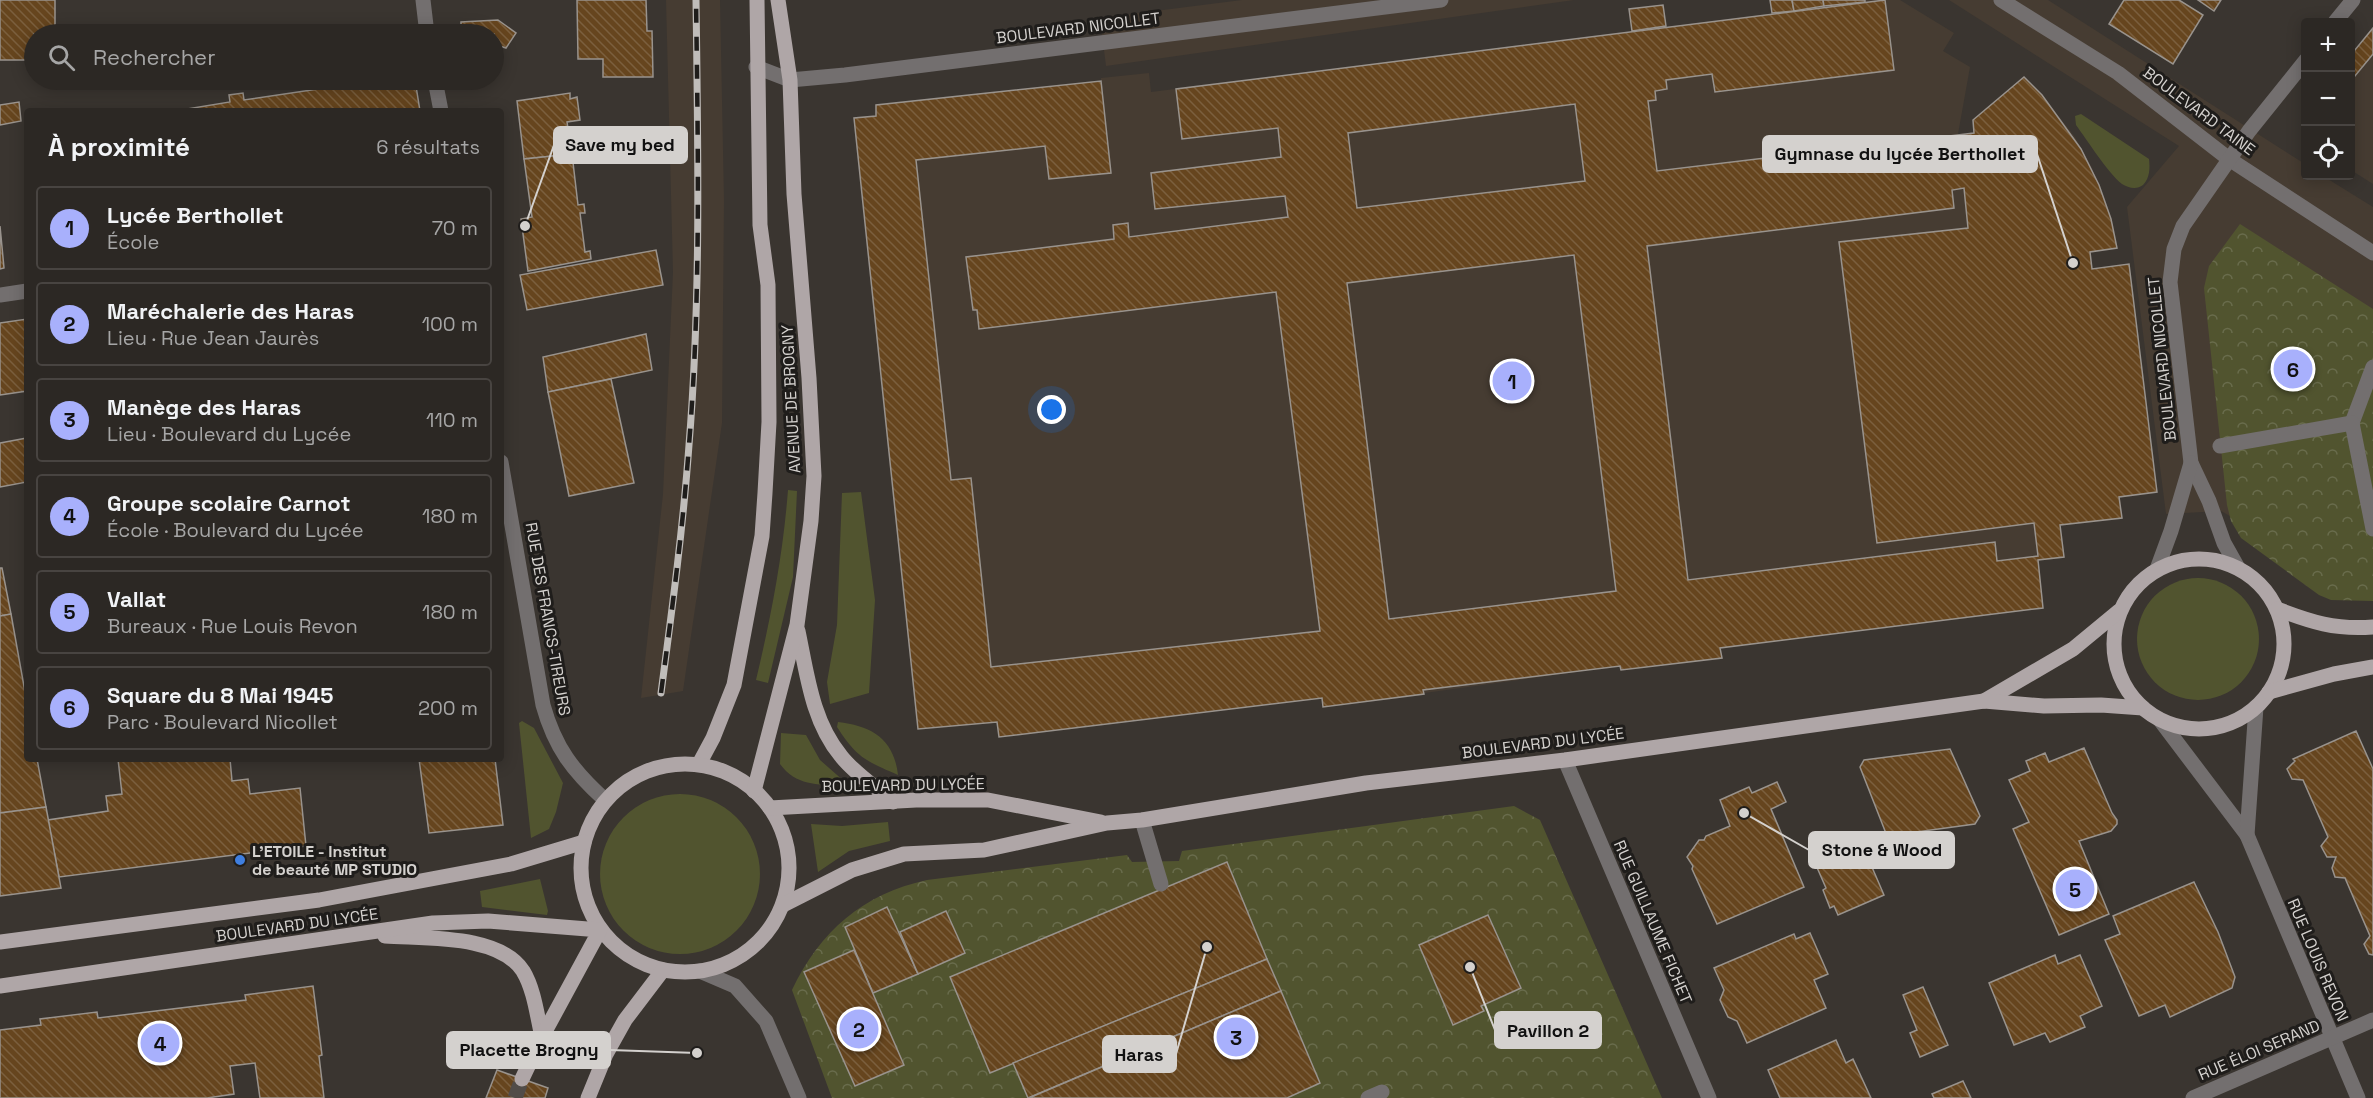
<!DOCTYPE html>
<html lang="fr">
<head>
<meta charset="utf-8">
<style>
	:root { --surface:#2c2824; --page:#383431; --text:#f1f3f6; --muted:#a6a6a6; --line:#484441; --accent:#a8b0fc }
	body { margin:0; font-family:"Space Grotesk",sans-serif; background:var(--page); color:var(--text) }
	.controls { position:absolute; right:18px; top:18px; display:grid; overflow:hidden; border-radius:6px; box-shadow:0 3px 15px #0003 }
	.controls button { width:54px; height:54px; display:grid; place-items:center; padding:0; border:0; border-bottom:2px solid var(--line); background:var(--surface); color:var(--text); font:30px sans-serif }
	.you { position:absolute; left:1052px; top:410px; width:21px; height:21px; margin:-15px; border:4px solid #fff; border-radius:50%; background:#1a73e8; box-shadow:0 0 0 9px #1a73e833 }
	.badge { display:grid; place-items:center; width:39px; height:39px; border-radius:50%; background:var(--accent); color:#111; font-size:20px; font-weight:700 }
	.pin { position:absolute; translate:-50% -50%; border:3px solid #fff; box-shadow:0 2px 6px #0006 }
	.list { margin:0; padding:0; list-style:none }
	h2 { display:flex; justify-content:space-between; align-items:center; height:78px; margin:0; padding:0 24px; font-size:26px }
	h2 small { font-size:20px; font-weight:400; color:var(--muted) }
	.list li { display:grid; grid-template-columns:39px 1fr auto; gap:18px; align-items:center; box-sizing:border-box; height:84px; margin:0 12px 12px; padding:0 12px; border:2px solid var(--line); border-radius:6px }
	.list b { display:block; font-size:22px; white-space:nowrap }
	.list p { margin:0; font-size:20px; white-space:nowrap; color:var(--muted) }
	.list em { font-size:20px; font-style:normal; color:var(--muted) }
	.icon { flex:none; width:33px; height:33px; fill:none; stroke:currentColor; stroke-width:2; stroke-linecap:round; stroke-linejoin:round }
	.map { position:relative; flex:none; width:2373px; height:1098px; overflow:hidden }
	.search { position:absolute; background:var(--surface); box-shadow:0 3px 15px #0003; left:24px; top:24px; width:480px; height:66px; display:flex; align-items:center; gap:15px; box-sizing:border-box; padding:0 21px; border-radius:33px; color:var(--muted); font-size:22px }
	.panel { position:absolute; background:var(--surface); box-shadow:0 3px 15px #0003; left:24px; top:108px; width:480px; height:654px; border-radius:6px }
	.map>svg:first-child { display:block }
	.built { fill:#463c32 }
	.green { fill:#51542f }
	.park { fill:url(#park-crowns) }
	.building { fill:url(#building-back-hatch); stroke:#99938d; stroke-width:1.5; fill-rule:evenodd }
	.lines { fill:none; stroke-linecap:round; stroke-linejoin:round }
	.major-tunnel { stroke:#514c48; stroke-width:15; stroke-dasharray:15 8; stroke-linecap:butt }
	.minor { stroke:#736f6f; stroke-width:15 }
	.major { stroke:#afa6a7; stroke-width:15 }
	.rail-casing { stroke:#c0bdba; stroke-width:7 }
	.rail { stroke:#1f1d1b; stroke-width:4.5; stroke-dasharray:14; stroke-linecap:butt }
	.shop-dot { fill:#3f7fe0; stroke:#1f1d1b; stroke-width:2 }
	.labels { text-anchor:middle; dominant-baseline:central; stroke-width:6; stroke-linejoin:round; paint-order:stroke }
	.street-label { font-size:16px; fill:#d4d1ce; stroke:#1f1d1b }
	.poi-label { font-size:16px; font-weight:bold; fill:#d4d1ce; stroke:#1f1d1b; text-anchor:start }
	.leader { fill:none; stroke:#d4d1ce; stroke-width:2 }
	.callout-dot { fill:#d4d1ce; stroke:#1f1d1b; stroke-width:2 }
	.callout { fill:#d4d1ce; stroke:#d4d1ce; stroke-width:2 }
	.callout-label { font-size:18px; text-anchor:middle; font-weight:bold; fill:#111 }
</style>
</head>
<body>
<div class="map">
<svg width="2373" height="1098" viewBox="0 0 2373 1098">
	<defs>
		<pattern id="park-crowns" width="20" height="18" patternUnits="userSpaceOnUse" patternTransform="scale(1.5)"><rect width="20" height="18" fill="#51542f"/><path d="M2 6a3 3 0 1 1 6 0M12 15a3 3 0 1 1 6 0" fill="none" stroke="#696c4c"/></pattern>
		<pattern id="building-back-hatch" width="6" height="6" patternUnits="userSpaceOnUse" patternTransform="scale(1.5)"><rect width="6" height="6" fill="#66451e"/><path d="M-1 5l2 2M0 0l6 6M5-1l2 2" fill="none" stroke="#7b5f3e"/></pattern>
	</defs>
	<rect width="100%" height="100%" fill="#3a3530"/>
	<g class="built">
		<polygon points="666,0 720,0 724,200 722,423 683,691 641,698 663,494 673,272"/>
		<polygon points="1242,0 1574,0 1106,66 1100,18"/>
		<polygon points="1865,0 1900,0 1954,33 1943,51 1970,67 1958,134 1974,133 1973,120 2024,77 2042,95 2075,137 2092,168 2111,219 2117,248 2090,252 2092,269 2129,264 2157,492 2120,497 2122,518 2060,525 2064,557 2038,560 2043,608 1721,648 1722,658 1621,670 1620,666 1323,707 1322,698 918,729 854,118 876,116 876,105 1101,81 1101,78 1149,73 1151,92 1865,2"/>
		<polygon points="1949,0 2048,0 2305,164 2306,176 2323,176 2373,207 2373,572 2335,575 2221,511 2166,514 2127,207 2179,146"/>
		<polygon points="2373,28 2373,184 2351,170 2350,56"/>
	</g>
	<g class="green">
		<path d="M2081 114 2149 159C2150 168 2150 178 2143 185 2137 190 2128 188 2122 184 2108 173 2087 140 2076 125L2075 116Z"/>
		<path d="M788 490 797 491 793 577 768 683 756 680C771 617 783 555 788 490Z"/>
		<polygon points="861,492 875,600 869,693 830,704 827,682 837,625 842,493"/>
		<circle cx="2198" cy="639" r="61"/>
		<polygon points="522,721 534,728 563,783 556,812 549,829 531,838 519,723"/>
		<path d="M838 722C872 726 894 739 898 775 866 761 857 758 837 727Z"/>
		<path d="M781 733 806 735 820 760 845 782 841 786C817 784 796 786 780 764Z"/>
		<circle cx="680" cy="874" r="80"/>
		<polygon points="888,822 890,841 849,851 818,872 811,824 842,826"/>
		<polygon points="540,879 548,911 547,915 482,907 480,891"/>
	</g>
	<g class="park">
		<polygon points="2240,224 2373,309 2373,601 2331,600 2319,595 2241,538 2231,521 2227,505 2204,288 2209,266"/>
		<path d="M1514 806 1540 820 1662 1098H832L792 990C820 931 863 894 927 880L1127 855 1132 862 1179 861 1182 851Z"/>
	</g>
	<g class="building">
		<polygon points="0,0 55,0 55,34 34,34 34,60 0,60"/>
		<polygon points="577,0 646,0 647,31 652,31 653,77 603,77 603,59 578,59"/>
		<polygon points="1770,0 1792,0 1794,11 1772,13"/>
		<polygon points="1792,0 1823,0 1824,6 1794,11"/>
		<polygon points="1823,0 1865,0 1865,2 1824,6"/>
		<path d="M1885 0 1894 70 1715 92 1712 74 1666 80 1667 89 1655 91 1656 100 1648 101 1657 171 1974 133 1973 120 2024 77 2042 95 2081 149 2099 185 2111 219 2117 248 2090 252 2092 269 2129 264 2157 492 2119 497 2122 518 2060 525 2064 557 2038 560 2043 608 1720 648 1722 658 1621 670 1620 666 1423 690 1424 694 1323 707 1322 698 999 737 997 722 918 729 854 118 876 116V105L1101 81 1111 173 1049 179 1045 146 916 160 951 480 971 478 991 667 1320 631 1276 292 979 329 977 310H973L966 257 1114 239 1113 225 1128 223 1129 237 1288 217 1285 196 1155 209 1151 173 1281 157 1278 128 1182 139 1176 89ZM1575 104 1585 181 1357 208 1348 133ZM1964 188 1968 228 1839 242 1877 543 2034 523 2038 556 1997 561 1995 542 1688 580 1647 246 1954 208 1952 190ZM1574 255 1616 591 1389 619 1347 283Z"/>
		<polygon points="2124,0 2179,0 2203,15 2173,64 2109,24"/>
		<polygon points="2198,0 2221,0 2214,11"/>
		<polygon points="1663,5 1666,26 1632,31 1629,9"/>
		<polygon points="498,20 516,33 506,48 494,44 494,34 461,34 461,22"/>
		<polygon points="2373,28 2373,54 2350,82 2350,56"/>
		<polygon points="379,80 415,80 420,111 181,110 230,102 229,95 243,93 244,100"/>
		<polygon points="570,93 570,99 577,97 580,120 567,122 572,154 524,159 517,101"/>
		<polygon points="19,102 21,121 0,125 0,105"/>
		<polygon points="572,154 578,205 584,204 585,213 580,213 585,252 590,251 591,259 528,271 521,219 532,217 524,159"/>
		<polygon points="0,226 4,268 0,269"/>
		<polygon points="656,250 663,285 527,310 520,275"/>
		<polygon points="27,319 27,391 0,395 0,323"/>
		<polygon points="646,334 652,370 548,392 543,357"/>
		<polygon points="611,379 634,483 569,496 548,392"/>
		<polygon points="27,438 27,482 0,487 0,443"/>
		<polygon points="0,568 2,568 11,614 0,616"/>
		<polygon points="11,614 27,703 27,759 37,759 46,807 0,813 0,616"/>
		<polygon points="2356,731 2373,769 2373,955 2369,954 2364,944 2370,936 2345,878 2335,877 2332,868 2336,857 2327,857 2321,846 2328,837 2303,780 2292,779 2287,769 2295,761 2293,759"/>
		<polygon points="2084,748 2112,813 2117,820 2117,824 2111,831 2079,841 2109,914 2059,935 2013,829 2029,822 2009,780 2030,771 2026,761 2045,753 2049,762"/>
		<polygon points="1950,749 1980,816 1975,824 1887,836 1860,767 1864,760"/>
		<polygon points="118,759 230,759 232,781 248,779 250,794 300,788 306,846 59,877 48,820 108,811 106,796 122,794"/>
		<polygon points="419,759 495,759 503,825 429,833"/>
		<polygon points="1777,782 1786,802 1771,809 1804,887 1717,924 1692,869 1693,866 1687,857 1699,840 1704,840 1706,836 1730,826 1720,800 1749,787 1752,793"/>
		<polygon points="46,807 61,888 0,896 0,813"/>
		<polygon points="1859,837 1884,895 1838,915 1834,906 1830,908 1823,890 1826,888 1815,863 1848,849 1846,844"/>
		<polygon points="1227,862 1267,959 990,1073 950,977"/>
		<polygon points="2194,882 2218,932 2235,977 2232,988 2170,1017 2165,1005 2139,1016 2105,940 2120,934 2113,916"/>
		<polygon points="887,907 918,974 873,993 845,927"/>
		<polygon points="946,911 965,953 918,974 900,932"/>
		<polygon points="1488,915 1521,988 1481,1006 1484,1011 1453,1025 1419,945"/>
		<polygon points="1810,933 1828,974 1814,980 1826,1008 1747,1043 1737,1021 1728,1017 1720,1000 1724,990 1714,968 1794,934 1796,939"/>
		<polygon points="854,950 904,1065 855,1086 804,972"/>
		<polygon points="2055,955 2058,964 2080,955 2102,1006 2080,1016 2085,1027 2050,1042 2045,1033 2014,1045 1989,983"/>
		<polygon points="1267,959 1281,991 1028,1098 1013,1063"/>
		<polygon points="313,986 322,1055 319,1056 324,1098 260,1098 255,1063 230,1066 234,1094 207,1098 0,1098 0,1030 41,1025 40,1019 97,1012 98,1018 246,1000 245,995"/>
		<polygon points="1923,987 1948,1045 1920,1057 1910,1033 1917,1030 1903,995"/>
		<polygon points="1281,991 1320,1083 1287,1098 1029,1098"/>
		<polygon points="1836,1040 1846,1063 1853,1059 1871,1098 1780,1098 1768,1070"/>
		<polygon points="497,1070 548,1088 545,1098 486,1098"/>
		<polygon points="1963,1081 1971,1098 1934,1098 1932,1094"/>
	</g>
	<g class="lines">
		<polyline class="major-tunnel" points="515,1098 522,1079"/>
		<g class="minor">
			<polyline points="423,0 427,34"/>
			<polyline points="2001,0 2118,73 2229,159 2373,253"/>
			<polyline points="2335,22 2353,0"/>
			<polyline points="756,67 790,80 845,75 1441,0"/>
			<polyline points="435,80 441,111"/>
			<polyline points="0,295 27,291"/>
			<polyline points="2352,423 2373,367"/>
			<polyline points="2220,446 2352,423 2373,529"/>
			<path d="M501 462 543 705C555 748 573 771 605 800"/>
			<polyline points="2238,568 2224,543 2209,501 2191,463 2170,282 2174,249 2183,226 2249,131 2306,60"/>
			<polyline points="2157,569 2171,531 2191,463"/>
			<polyline points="2160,720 2247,835 2358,1098"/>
			<polyline points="1565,760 1709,1098"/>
			<polyline points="1142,820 1161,884"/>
			<polyline points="2247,835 2256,707"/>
			<polyline points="700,971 735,986 766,1021 799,1098"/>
			<polyline points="1368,1098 1382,1092"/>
			<polyline points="2193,1098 2373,1020"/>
		</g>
		<g class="major">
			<circle cx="2199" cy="644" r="85"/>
			<path d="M2277 609C2311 622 2335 630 2373 627"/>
			<path d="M798 631C807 674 812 721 841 756 855 774 876 787 893 802"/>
			<polyline points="2269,692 2334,674 2373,667"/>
			<polyline points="1984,701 2073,649 2119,611"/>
			<polyline points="699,764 713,738 734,685 762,536 765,493 769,422 768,285 760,225 757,0"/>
			<circle cx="685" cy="868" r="104"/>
			<polyline points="754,791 797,625 811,521 814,476 809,378 794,194 790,80 778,0"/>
			<polyline points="770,808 916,800 988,800 1101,822"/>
			<polyline points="783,905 852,870 904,854 984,850 1107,823 1142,820 1366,783 1565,760 1984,701 2044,706 2101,705 2143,708"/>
			<path d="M385 936C425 939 499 934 523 971 534 989 537 1015 542 1037"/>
			<polyline points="0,942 319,900 511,864 584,842"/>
			<polyline points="0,986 433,923 488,921 600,930 542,1037 522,1079"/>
			<polyline points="588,1098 606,1054 625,1020 663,970"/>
		</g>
		<defs>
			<path id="rail" d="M661 693C672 610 683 528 689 445 701 297 698 148 696 0"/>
		</defs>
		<use href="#rail" class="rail-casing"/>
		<use href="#rail" class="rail"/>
	</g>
	<circle class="shop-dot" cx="240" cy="860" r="6"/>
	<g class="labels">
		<g class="street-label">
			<text transform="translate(1078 28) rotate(-7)">BOULEVARD NICOLLET</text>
			<text transform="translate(2199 111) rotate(37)">BOULEVARD TAINE</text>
			<text transform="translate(2162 359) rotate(-96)">BOULEVARD NICOLLET</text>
			<text transform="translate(791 399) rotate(-93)">AVENUE DE BROGNY</text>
			<text transform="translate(548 619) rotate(80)">RUE DES FRANCS-TIREURS</text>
			<text transform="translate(1543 743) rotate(-7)">BOULEVARD DU LYCÉE</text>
			<text transform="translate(903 785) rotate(-1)">BOULEVARD DU LYCÉE</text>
			<text transform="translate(1653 922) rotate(67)">RUE GUILLAUME FICHET</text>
			<text transform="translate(297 925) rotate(-8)">BOULEVARD DU LYCÉE</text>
			<text transform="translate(2318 960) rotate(67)">RUE LOUIS REVON</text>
			<text transform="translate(2259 1050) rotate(-23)">RUE ÉLOI SERAND</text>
		</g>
		<g class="poi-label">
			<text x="252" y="851">L'ETOILE - Institut<tspan x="252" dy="18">de beauté MP STUDIO</tspan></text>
		</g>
	</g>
	<path class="leader" d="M525 226L554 145M2073 263L2037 154M1744 813L1809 850M1470 967L1495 1030M697 1053L610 1050M1207 947L1176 1054"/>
	<g class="callout-dot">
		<circle cx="525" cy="226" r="6"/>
		<circle cx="2073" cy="263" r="6"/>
		<circle cx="1744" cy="813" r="6"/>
		<circle cx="1470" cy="967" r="6"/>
		<circle cx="697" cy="1053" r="6"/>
		<circle cx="1207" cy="947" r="6"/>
	</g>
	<g class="callout">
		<rect x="554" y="127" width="133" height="36" rx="6"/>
		<rect x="1763" y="136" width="274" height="36" rx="6"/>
		<rect x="1809" y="832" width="145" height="36" rx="6"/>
		<rect x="1495" y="1012" width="106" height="36" rx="6"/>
		<rect x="447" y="1032" width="163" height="36" rx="6"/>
		<rect x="1103" y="1036" width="73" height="36" rx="6"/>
	</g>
	<g class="callout-label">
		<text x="620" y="151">Save my bed</text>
		<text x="1900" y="160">Gymnase du lycée Berthollet</text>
		<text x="1882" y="856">Stone &amp; Wood</text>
		<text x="1548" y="1037">Pavillon 2</text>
		<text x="529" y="1056">Placette Brogny</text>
		<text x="1139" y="1061">Haras</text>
	</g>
</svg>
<div class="controls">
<button>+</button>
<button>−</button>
<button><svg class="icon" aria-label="locate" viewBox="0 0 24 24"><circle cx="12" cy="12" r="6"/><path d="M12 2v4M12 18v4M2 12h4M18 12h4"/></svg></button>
</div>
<div class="you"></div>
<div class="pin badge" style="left:1512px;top:381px">1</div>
<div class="pin badge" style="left:859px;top:1029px">2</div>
<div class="pin badge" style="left:1236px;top:1037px">3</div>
<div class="pin badge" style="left:160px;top:1043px">4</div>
<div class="pin badge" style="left:2075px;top:889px">5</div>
<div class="pin badge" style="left:2293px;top:369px">6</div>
<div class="search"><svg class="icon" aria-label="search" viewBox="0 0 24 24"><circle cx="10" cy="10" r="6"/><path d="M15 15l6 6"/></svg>Rechercher</div>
<section class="panel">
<h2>À proximité<small>6 résultats</small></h2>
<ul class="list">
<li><span class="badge">1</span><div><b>Lycée Berthollet</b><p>École</p></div><em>70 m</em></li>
<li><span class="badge">2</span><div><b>Maréchalerie des Haras</b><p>Lieu · Rue Jean Jaurès</p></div><em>100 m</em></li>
<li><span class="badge">3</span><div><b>Manège des Haras</b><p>Lieu · Boulevard du Lycée</p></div><em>110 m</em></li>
<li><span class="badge">4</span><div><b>Groupe scolaire Carnot</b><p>École · Boulevard du Lycée</p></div><em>180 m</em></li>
<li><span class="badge">5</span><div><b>Vallat</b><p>Bureaux · Rue Louis Revon</p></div><em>180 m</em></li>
<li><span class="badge">6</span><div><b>Square du 8 Mai 1945</b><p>Parc · Boulevard Nicollet</p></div><em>200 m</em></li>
</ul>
</section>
</div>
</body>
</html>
